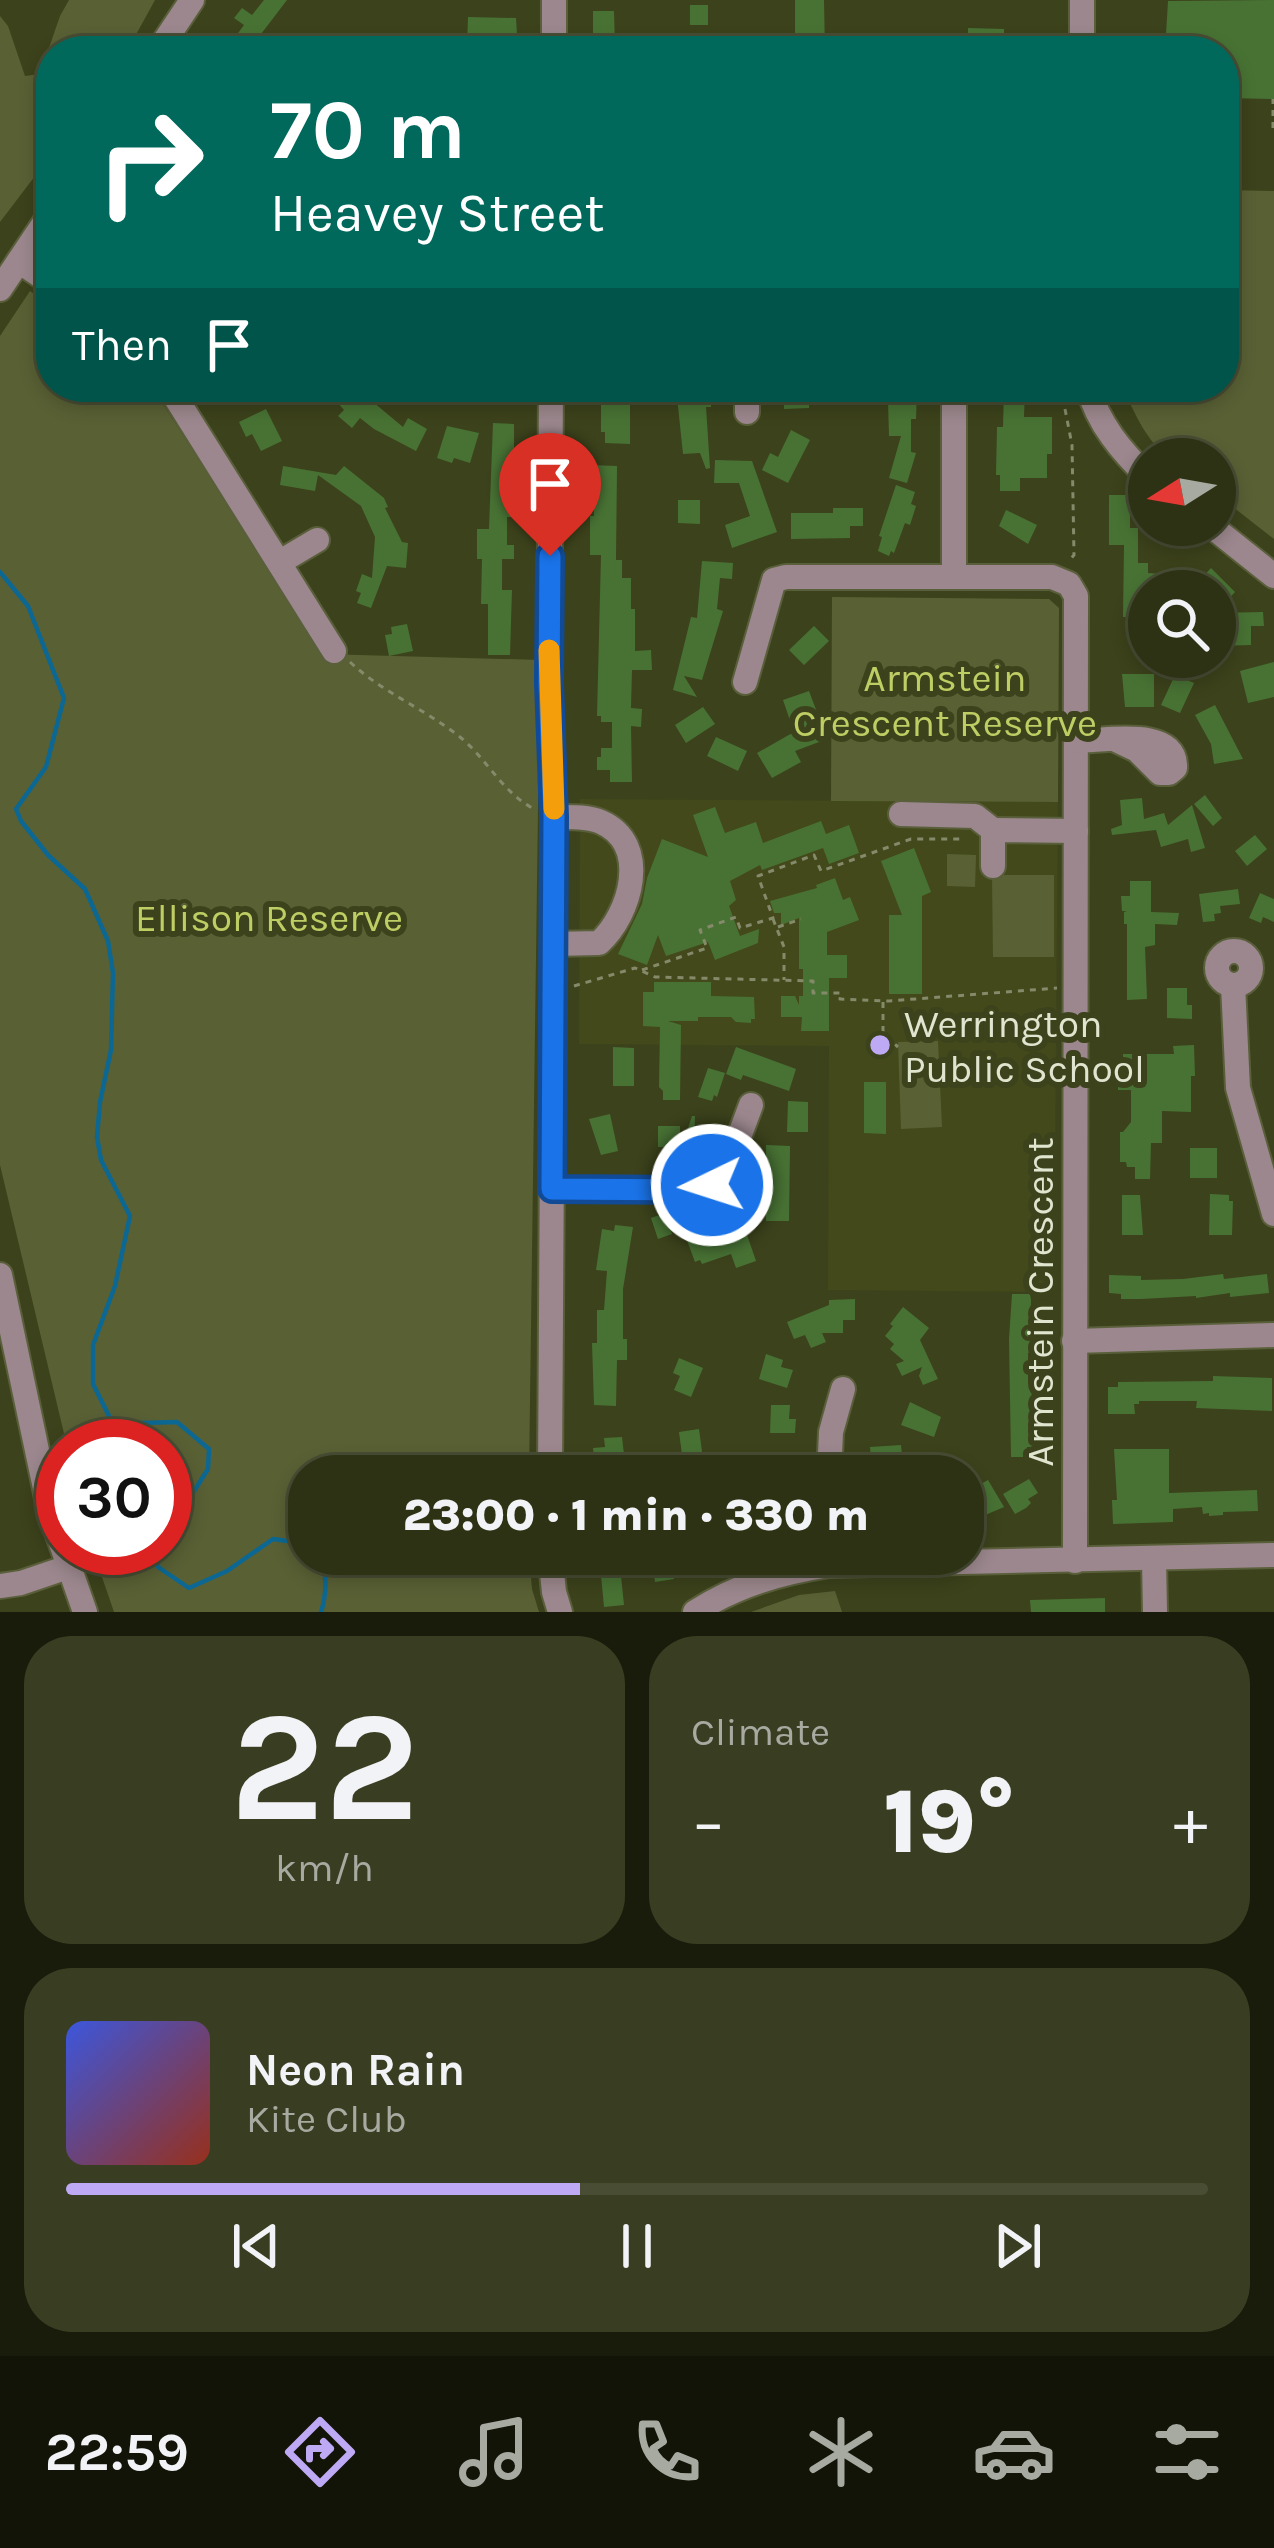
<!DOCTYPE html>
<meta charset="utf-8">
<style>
body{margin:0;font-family:Karla,sans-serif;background:#393e22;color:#f1f3f6;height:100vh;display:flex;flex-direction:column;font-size:45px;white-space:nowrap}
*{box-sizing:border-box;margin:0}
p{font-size:39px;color:#a7aaa0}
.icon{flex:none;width:66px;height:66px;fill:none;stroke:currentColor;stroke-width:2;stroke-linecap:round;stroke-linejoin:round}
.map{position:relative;height:1612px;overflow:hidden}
.drawer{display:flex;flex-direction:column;gap:24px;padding:24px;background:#191c0b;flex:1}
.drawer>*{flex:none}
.banner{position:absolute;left:36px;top:36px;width:1203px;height:366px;border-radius:48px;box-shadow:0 6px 18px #0003,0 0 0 3px #484d34;background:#00695c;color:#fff;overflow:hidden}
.needle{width:78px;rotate:259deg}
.buttons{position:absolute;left:1128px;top:438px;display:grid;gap:24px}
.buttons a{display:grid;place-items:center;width:108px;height:108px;border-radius:50%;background:#2d3214;box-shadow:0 6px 18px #0003,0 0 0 3px #484d34;font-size:60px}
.speed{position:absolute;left:36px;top:1419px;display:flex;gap:24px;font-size:60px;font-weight:700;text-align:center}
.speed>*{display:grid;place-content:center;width:156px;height:156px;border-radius:50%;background:#2d3214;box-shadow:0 6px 18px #0003,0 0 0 3px #484d34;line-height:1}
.speed .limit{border:18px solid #d22;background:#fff;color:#111}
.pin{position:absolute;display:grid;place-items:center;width:102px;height:102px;color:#fff;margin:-123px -51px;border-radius:50% 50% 50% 0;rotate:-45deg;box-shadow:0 0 12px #0007}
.pin .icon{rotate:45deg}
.me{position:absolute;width:132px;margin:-66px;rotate:266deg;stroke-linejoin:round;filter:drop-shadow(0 0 9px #0008)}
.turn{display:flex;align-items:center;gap:42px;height:252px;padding:0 36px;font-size:54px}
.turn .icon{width:156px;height:156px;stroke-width:2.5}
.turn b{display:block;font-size:84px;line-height:102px}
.then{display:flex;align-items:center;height:114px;padding:0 36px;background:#0003;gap:24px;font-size:45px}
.big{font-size:90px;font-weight:800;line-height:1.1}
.drawer .card{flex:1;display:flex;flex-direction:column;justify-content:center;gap:18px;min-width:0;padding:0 42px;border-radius:48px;background:#393e22}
.drawer .dial{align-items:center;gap:0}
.dial b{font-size:156px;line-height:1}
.song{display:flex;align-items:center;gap:36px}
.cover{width:144px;height:144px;border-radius:18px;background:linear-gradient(135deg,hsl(230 70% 55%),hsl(10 70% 35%))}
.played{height:12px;border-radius:6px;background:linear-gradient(90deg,#bea9f5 45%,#484d34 45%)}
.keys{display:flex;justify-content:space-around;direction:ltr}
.heat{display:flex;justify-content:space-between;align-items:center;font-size:66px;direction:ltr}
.drawer .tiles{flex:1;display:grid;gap:24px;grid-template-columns:1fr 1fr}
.card:last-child{grid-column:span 2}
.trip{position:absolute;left:288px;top:1455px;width:696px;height:120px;border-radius:48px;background:#2d3214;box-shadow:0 6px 18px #0003,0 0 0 3px #484d34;font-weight:800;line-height:120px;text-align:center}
.tabs{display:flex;height:192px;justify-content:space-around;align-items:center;background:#121408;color:#a7aaa0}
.tabs .icon{width:84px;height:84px}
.tabs .on{color:#bea9f5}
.tabs b{font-size:54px;color:#f1f3f6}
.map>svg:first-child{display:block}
</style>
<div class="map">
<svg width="1274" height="1612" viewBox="0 0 1274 1612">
<rect width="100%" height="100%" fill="#3c421b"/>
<polygon fill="#43491a" points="580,799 1058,802 1054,1292 828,1290 829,1046 579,1044"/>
<g fill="#596034">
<polygon points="69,0 155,0 127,51 51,51 51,155 0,222 0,16 8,26 25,76 40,74 60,16"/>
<path d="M1224 190 1274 191V539L1215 493V459C1203 459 1186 462 1175 459 1152 454 1131 407 1123 387H1224Z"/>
<polygon points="30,291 51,307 51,387 152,387 323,654 540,660 529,1476 309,1476 309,1554 529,1554 532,1589 539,1612 114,1612 92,1548 165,1548 165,1446 67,1446 0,1165 0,336"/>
<polygon points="832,597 1049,599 1059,608 1058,802 831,801"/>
<polygon points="947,854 976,855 975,887 947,886"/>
<polygon points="992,875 1054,875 1054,957 993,957"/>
<polygon points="938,1041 942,1127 901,1129 898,1042"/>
<polygon points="835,1591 842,1612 751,1612 799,1595"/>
</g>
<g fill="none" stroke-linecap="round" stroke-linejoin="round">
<g stroke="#0c6892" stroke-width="4.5">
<polyline points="0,572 28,606 64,698 46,767 16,809 21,821 48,855 85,889 108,941 113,973 111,1050 100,1102 97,1137 101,1160 130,1216 115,1286 93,1345 93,1384 110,1418 139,1423 177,1422 209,1449 208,1469 165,1537"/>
<polyline points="158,1548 158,1567 189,1588 227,1571 273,1539 309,1544"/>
<path d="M320 1554C327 1572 327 1594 321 1612"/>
</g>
</g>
<g fill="#487234">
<polygon points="264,0 287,0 248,51 225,51 244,25 234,18 242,8 252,15"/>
<polygon points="795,0 824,0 825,51 751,51 751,35 795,36"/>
<polygon points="1274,0 1274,99 1224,98 1224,51 1165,51 1168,1"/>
<rect x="690" y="5" width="18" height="20"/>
<polygon points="593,11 614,11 615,46 593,46"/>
<polygon points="468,17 516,18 518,49 467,47"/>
<polygon points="968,28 1004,29 1004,48 968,47"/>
<polygon points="324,387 355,387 403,427 408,418 427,429 416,451 374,429 360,418 352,428 338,416 344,410"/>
<polygon points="590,387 613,387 612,400 590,400"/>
<polygon points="676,387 711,387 711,407 706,407 710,468 706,469 700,453 683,454"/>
<polygon points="784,387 809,387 809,408 784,409"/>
<polygon points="854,387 917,389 916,419 911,419 911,452 916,453 907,483 889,478 901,436 889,436 888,401 853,401"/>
<polygon points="1004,387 1025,387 1024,417 1052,417 1052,454 1047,454 1047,478 1020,478 1020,491 1000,491 1000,475 996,475 997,427 1003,427"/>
<polygon points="601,405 630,405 630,444 605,443 605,432 601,432"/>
<polygon points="266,409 282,441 261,451 252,434 246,437 239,422"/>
<polygon points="493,423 514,424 514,469 507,469 507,499 514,500 514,517 507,517 507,545 514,545 514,559 502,559 502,590 512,590 510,655 488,655 488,604 481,604 482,559 477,559 477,529 489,529"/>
<polygon points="447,426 479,433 470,463 454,458 452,463 437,458"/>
<polygon points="791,430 810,440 788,483 762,470 770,453 778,457"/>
<polygon points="715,460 752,461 777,532 732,548 725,525 750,516 739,483 714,483"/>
<polygon points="589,465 617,466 616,560 622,560 622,578 631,578 631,609 635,609 635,651 651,650 652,670 632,670 631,708 642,709 641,727 631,726 632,782 610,782 610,770 597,770 597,757 601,757 601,748 612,748 612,722 601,722 601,716 597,716 601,555 590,555 590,516 594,516 593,484 589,484"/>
<polygon points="283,466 336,475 344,466 384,498 388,507 385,508 402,542 408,543 406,568 387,566 371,608 357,603 361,593 356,591 362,574 372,578 375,537 361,506 318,475 315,491 280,485"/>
<polygon points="896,485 915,492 911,504 916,506 910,525 905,523 894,553 891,551 889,556 878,551 882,537 879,536"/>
<polygon points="1109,495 1130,495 1130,528 1138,528 1138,563 1148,563 1148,573 1164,574 1164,591 1149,591 1149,618 1144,618 1144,631 1126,630 1126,617 1123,617 1124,545 1109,545"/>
<polygon points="678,500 700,500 700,524 678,523"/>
<polygon points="833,508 863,508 863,526 850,526 850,538 791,539 791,513 833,513"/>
<polygon points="1006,510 1037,525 1028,544 999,526"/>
<polygon points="702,561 733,563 732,579 720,578 717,609 723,611 702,680 684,676 697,697 673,690 691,617 697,618"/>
<polygon points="1211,568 1235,592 1216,613 1263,612 1264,626 1251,626 1251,645 1215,646 1215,591 1190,591"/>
<polygon points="407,624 413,651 389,656 385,635 392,634 391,627"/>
<polygon points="814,626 829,641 804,665 789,650"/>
<polygon points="1274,662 1274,697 1248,703 1240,671"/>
<polygon points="1122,674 1154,674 1154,707 1125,707"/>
<polygon points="1175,675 1194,683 1180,713 1161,705"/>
<polygon points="809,691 827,739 795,751 801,762 772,778 757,753 794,732 783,700"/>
<polygon points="1215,705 1243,759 1214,764 1211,744 1195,715"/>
<polygon points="703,707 715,724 686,743 675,725"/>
<polygon points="716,737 747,751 738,771 707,756"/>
<polygon points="1205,795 1222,818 1213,826 1194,804"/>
<polygon points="1142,798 1144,819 1164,813 1168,825 1192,805 1205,848 1191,852 1188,839 1161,847 1156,830 1112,835 1111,829 1122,825 1120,800"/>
<polygon points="715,807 725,833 756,822 763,843 821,821 826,834 849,825 859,853 829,864 823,848 762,870 760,865 730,881 736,900 729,906 740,936 759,929 758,943 715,960 708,942 666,956 658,935 647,965 618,954 642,904 647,878 662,839 708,857 693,815"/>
<polygon points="1255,835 1267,849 1247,866 1235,851"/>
<polygon points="914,848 931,892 922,896 922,994 889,994 889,915 902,915 881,861"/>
<polygon points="835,878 843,900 850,897 859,920 827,932 827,955 847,955 847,978 829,978 829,1031 801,1031 802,1017 781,1017 781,996 795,996 799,1005 799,996 803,996 803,969 799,969 799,918 781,925 781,913 774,913 770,901 817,888 816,885"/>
<polygon points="1130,881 1151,881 1151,912 1179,913 1177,925 1155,924 1155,945 1145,947 1147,999 1127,1000 1127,924 1124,924 1124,912 1127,911 1122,911 1121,896 1130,896"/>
<polygon points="1238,889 1240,904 1220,906 1221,913 1214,914 1215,921 1203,922 1199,894"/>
<polygon points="1260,893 1274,899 1274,922 1263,917 1261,923 1249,918"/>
<polygon points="654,982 711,982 711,996 754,997 755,1019 751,1019 751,1023 736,1022 731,1017 698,1017 698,1021 668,1021 681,1025 680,1100 663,1100 663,1091 659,1087 660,1027 643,1026 643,992 654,992"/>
<polygon points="1167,988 1187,988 1187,1005 1192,1005 1192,1019 1167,1018"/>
<polygon points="1194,1045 1195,1076 1191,1076 1191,1112 1162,1111 1162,1143 1151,1143 1150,1179 1135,1179 1135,1167 1127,1167 1126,1162 1120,1162 1120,1132 1123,1132 1131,1122 1131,1090 1118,1090 1118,1064 1123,1064 1123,1054 1174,1054 1173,1046"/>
<polygon points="613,1047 634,1048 634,1086 613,1086"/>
<polygon points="736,1047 796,1069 789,1091 743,1075 741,1080 726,1074"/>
<polygon points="708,1068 725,1073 717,1097 714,1095 712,1101 698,1097"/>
<polygon points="864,1082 886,1082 886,1134 864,1133"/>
<polygon points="788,1101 808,1102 808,1132 787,1132"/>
<polygon points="610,1114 618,1151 601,1155 589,1119"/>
<polygon points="692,1116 695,1116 694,1153 680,1152"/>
<rect x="658" y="1126" width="22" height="21"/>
<polygon points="766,1145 790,1146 789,1221 766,1221"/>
<rect x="1190" y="1148" width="27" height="30"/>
<polygon points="1210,1194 1229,1195 1229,1201 1233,1201 1232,1235 1209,1235"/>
<polygon points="1122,1195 1140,1195 1143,1235 1122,1235"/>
<polygon points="665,1213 672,1234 658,1239 651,1218"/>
<polygon points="615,1225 633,1227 623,1289 623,1339 627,1339 627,1360 617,1360 616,1406 594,1405 592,1343 597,1343 597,1310 604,1310 607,1271 596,1270 602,1229 614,1231"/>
<polygon points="711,1226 714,1236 744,1226 756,1261 736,1268 731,1254 702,1264 700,1260 695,1262 685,1235"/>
<polygon points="1223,1274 1224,1279 1267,1274 1269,1293 1230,1297 1230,1293 1196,1298 1196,1296 1141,1299 1121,1299 1121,1294 1109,1293 1109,1275 1141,1276 1141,1280 1183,1279"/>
<polygon points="1012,1294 1030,1294 1031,1300 1030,1339 1034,1339 1034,1352 1028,1353 1028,1382 1032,1382 1031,1427 1034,1427 1034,1447 1027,1447 1027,1457 1011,1457 1009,1339"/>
<polygon points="855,1299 855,1320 843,1320 843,1333 822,1333 826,1342 811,1348 805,1335 794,1339 787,1322 829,1305 829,1300"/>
<polygon points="903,1307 929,1328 920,1340 938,1379 923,1385 919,1376 922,1367 902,1376 896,1364 904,1361 890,1349 894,1344 885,1336 893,1326 890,1324"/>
<polygon points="766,1354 783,1360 781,1367 793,1370 787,1388 759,1379"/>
<polygon points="679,1358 703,1368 691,1397 674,1390 680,1376 673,1373"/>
<polygon points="1213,1376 1272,1378 1272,1411 1196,1408 1197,1401 1139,1401 1139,1404 1134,1404 1135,1414 1108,1414 1108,1387 1118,1387 1118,1382 1213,1381"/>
<polygon points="910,1402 941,1417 934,1437 901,1425"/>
<polygon points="771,1405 790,1405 789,1419 796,1419 795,1433 770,1433"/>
<polygon points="699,1429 703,1459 683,1462 679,1432"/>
<polygon points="622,1437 625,1463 595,1467 593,1448 605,1447 604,1438"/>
<polygon points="901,1445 903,1466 872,1469 870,1447"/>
<polygon points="1114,1449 1169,1449 1169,1493 1257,1490 1258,1511 1223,1512 1223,1515 1209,1516 1209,1513 1203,1514 1202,1507 1173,1509 1173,1522 1113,1524 1112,1500 1117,1500"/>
<polygon points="1029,1479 1038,1493 1028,1499 1031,1503 1026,1508 1015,1514 1003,1494"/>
<polygon points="988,1480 1004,1507 976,1519 963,1494"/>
<polygon points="599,1554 615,1554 614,1576 621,1576 624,1605 604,1607"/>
<polygon points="651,1554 676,1554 678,1567 672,1567 674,1579 655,1582"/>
<polygon points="1105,1598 1105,1612 1031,1612 1030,1600"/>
</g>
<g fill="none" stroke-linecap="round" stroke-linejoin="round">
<g stroke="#5a5f3b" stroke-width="28">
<g id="minor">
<polyline points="158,51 192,0"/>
<polyline points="554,51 554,0"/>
<polyline points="1082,51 1082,0"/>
<polyline points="19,261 51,283"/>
<polyline points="0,289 51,213"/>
<polyline points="169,387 334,651"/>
<polyline points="747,387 747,412"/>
<polyline points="954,387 954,576"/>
<path d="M1088 387C1098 424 1122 452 1149 478"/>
<polyline points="1210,525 1274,576"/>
<polyline points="280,562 317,540"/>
<polyline points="745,682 774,580 786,577 1052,577 1069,584 1076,596 1075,1561"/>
<path d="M1076 741C1105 741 1177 726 1175 768L1169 773H1160L1137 750 1118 741"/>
<polyline points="901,814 975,816 993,830"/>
<polyline points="993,866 993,830 1076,831"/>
<path d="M553 944 599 943C631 914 651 844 601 822 587 816 569 817 554 817"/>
<circle cx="1234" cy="968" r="17"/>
<polyline points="1233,985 1238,1088 1274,1214"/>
<path d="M552 1189H696C711 1186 719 1183 727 1169L751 1105"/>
<polyline points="0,1275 50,1512 85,1612"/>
<polyline points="1074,1341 1274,1335"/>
<polyline points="550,1476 553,988 554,817 549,683 551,387"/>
<polyline points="829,1476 831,1432 843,1389"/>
<polyline points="550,1554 554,1592 560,1612"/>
<polyline points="1154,1559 1155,1612"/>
<polyline points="0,1586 21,1583 68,1567"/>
<path d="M695 1612C737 1585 780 1573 829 1565L1274 1555"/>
</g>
</g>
<g stroke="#848a6a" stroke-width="3" stroke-dasharray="6 6" stroke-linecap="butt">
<polyline points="1147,38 1165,38"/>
<polyline points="1106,41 1130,41"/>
<polyline points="1224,104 1229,104"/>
<polyline points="1273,128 1273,99"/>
<polyline points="1065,409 1072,445 1074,555 1068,562"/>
<path d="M350 662C383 693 425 709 460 737 486 758 503 793 534 809"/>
<polyline points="773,919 784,947 784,980"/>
<polyline points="778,927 801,919"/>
<polyline points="642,970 707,948 700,930 736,917 740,928 773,918 758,876 814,855 821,871 911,839 960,839"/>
<polyline points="574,986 635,968 655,977 813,981 813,993 841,993 840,999 889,1001 1057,988"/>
<polyline points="883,1002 883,1034 898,1047"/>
</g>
<use href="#minor" stroke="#9b878d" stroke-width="24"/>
</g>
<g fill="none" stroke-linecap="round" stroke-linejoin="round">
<g stroke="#114b97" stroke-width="30">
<polyline id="route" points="550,556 549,683 554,817 552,1189 696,1190 712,1185"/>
</g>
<use href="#route" stroke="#1a73e8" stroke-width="21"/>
<polyline stroke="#f59e0b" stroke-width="21" points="549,650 554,809"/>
</g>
<circle fill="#bea9f5" stroke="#3c421b" stroke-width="4.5" cx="880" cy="1045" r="12"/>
<g text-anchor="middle" stroke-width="12" stroke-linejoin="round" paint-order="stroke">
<g font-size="39" fill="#becd64" stroke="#3c421b">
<text x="945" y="691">Armstein<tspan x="945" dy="45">Crescent Reserve</tspan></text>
<text x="269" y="931">Ellison Reserve</text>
</g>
<g font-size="39" fill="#e0e5cf" stroke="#3c421b" text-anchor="start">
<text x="904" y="1037">Werrington<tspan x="904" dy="45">Public School</tspan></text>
</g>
<g font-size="39" fill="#e0e5cf" stroke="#3c421b">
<text transform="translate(1039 1302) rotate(-90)" y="14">Armstein Crescent</text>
</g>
</g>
</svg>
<div class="buttons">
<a><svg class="needle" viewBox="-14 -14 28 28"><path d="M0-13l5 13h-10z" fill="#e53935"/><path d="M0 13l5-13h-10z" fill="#a7aaa0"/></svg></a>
<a><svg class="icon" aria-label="search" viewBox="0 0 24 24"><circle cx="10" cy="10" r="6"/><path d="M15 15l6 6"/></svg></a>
</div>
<div class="speed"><div class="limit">30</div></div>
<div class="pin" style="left:550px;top:556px;background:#d93025"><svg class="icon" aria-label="arrive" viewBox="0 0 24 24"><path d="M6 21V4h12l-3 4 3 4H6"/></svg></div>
<svg class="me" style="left:712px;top:1185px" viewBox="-20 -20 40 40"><circle r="17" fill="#1a73e8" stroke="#fff" stroke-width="3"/><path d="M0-11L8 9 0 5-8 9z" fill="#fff"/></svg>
<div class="trip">23:00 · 1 min · 330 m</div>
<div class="banner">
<div class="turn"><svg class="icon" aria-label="right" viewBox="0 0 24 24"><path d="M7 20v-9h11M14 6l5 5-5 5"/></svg><div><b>70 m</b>Heavey Street</div></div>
<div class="then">Then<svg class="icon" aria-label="arrive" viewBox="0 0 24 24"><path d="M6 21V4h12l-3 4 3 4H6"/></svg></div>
</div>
</div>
<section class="drawer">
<div class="tiles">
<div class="card dial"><b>22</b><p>km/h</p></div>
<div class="card"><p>Climate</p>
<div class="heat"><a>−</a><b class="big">19°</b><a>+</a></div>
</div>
<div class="card">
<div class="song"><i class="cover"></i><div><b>Neon Rain</b><p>Kite Club</p></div></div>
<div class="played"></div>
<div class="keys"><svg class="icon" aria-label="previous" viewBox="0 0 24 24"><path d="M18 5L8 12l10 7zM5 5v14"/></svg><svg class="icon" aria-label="pause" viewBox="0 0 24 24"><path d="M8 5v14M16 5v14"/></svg><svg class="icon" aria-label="next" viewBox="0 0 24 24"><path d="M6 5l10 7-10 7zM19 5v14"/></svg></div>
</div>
</div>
</section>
<nav class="tabs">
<b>22:59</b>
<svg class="icon on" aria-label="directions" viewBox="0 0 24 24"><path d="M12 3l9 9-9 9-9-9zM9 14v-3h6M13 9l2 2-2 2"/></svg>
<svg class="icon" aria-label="music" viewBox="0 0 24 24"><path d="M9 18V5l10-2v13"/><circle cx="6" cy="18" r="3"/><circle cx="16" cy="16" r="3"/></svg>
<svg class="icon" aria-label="phone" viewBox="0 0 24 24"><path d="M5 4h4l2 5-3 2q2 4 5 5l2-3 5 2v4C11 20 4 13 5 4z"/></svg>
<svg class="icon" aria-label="climate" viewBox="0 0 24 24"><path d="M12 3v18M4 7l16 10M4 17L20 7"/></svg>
<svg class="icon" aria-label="car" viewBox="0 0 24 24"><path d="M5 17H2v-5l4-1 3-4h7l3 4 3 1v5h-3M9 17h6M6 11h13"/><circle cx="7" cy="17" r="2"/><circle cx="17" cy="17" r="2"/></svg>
<svg class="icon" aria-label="filters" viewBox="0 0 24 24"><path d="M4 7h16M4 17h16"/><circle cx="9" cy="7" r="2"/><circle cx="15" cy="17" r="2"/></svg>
</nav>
